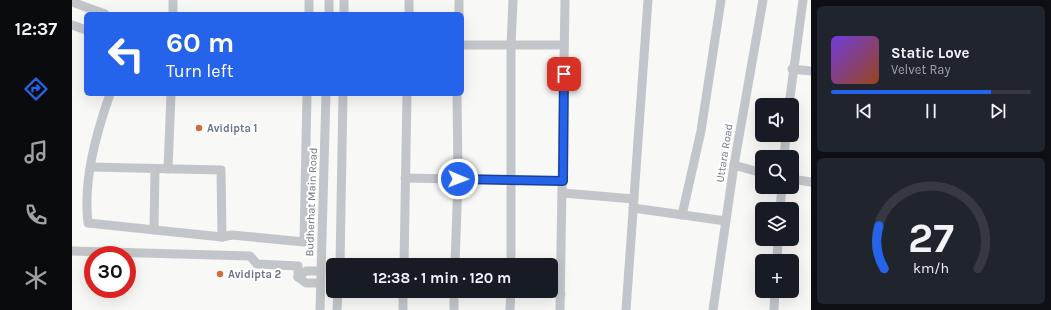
<!DOCTYPE html>
<meta charset="utf-8">
<style>
body{margin:0;font-family:Karla,sans-serif;background:#20242c;color:#f1f3f6;height:100vh;display:flex;flex-direction:column;font-size:15px;white-space:nowrap}
*{box-sizing:border-box;margin:0}
p{font-size:13px;color:#9ea1a6}
.icon{flex:none;width:22px;height:22px;fill:none;stroke:currentColor;stroke-width:2;stroke-linecap:round;stroke-linejoin:round}
.map{position:relative;flex:1;overflow:hidden}
.side{display:flex;flex-direction:column;gap:6px;padding:6px;background:#0d0f14;width:240px}
.side>*{flex:none}
.hud{position:absolute;left:12px;top:12px;width:380px;height:84px;border-radius:6px;box-shadow:0 4px 16px #0002;background:#2563eb;color:#fff;overflow:hidden}
.buttons{position:absolute;left:683px;top:98px;display:grid;gap:8px}
.buttons a{display:grid;place-items:center;width:44px;height:44px;border-radius:6px;background:#171b24;box-shadow:0 4px 16px #0002;font-size:20px}
.speed{position:absolute;left:12px;top:246px;display:flex;gap:8px;font-size:20px;font-weight:700;text-align:center}
.speed>*{display:grid;place-content:center;width:52px;height:52px;border-radius:50%;background:#171b24;box-shadow:0 4px 16px #0002;line-height:1}
.speed .limit{border:6px solid #d22;background:#fff;color:#111}
.pin{position:absolute;display:grid;place-items:center;width:34px;height:34px;color:#fff;margin:-17px;border-radius:8px;box-shadow:0 2px 6px #0006}
.me{position:absolute;width:44px;margin:-22px;rotate:91deg;stroke-linejoin:round;filter:drop-shadow(0 0 3px #0008)}
.turn{display:flex;align-items:center;gap:14px;height:84px;padding:0 16px;font-size:18px}
.turn .icon{width:52px;height:52px;stroke-width:2.5}
.turn b{display:block;font-size:28px;line-height:34px}
.side .widget{flex:1;display:flex;flex-direction:column;justify-content:center;gap:6px;min-width:0;padding:0 14px;border-radius:6px;background:#20242c}
.side .dial{align-items:center;gap:0}
.dial svg{height:104px;overflow:visible;fill:none;stroke:#363941;stroke-width:7;stroke-linecap:round;text-anchor:middle}
.dial text{fill:#f1f3f6;stroke:none}
.song{display:flex;align-items:center;gap:12px}
.cover{width:48px;height:48px;border-radius:6px;background:linear-gradient(135deg,hsl(260 70% 55%),hsl(20 70% 35%))}
.played{height:4px;border-radius:2px;background:linear-gradient(90deg,#2563eb 80%,#363941 80%)}
.keys{display:flex;justify-content:space-around;direction:ltr}
.trip{position:absolute;left:254px;top:258px;width:232px;height:40px;border-radius:6px;background:#171b24;box-shadow:0 4px 16px #0002;font-weight:700;line-height:40px;text-align:center}
main{display:flex;flex:1;min-height:0}
.menu{display:flex;flex-direction:column;width:72px;justify-content:space-around;align-items:center;background:#090b0e;color:#9ea1a6}
.menu .icon{width:28px;height:28px}
.menu .current{color:#2563eb}
.menu b{font-size:18px;color:#f1f3f6}
.map>svg:first-child{display:block}
</style>
<main>
<nav class="menu">
<b>12:37</b>
<svg class="icon current" aria-label="directions" viewBox="0 0 24 24"><path d="M12 3l9 9-9 9-9-9zM9 14v-3h6M13 9l2 2-2 2"/></svg>
<svg class="icon" aria-label="music" viewBox="0 0 24 24"><path d="M9 18V5l10-2v13"/><circle cx="6" cy="18" r="3"/><circle cx="16" cy="16" r="3"/></svg>
<svg class="icon" aria-label="phone" viewBox="0 0 24 24"><path d="M5 4h4l2 5-3 2q2 4 5 5l2-3 5 2v4C11 20 4 13 5 4z"/></svg>
<svg class="icon" aria-label="climate" viewBox="0 0 24 24"><path d="M12 3v18M4 7l16 10M4 17L20 7"/></svg>
</nav>
<div class="map">
<svg width="739" height="310" viewBox="0 0 739 310">
<rect width="100%" height="100%" fill="#f8f8f6"/>
<g fill="none" stroke-linecap="round" stroke-linejoin="round">
<g stroke="#c2c5c9" stroke-width="9">
<polyline points="101,0 101,14"/>
<polyline points="0,2 33,14"/>
<polyline points="237,14 237,0"/>
<polyline points="257,14 257,0"/>
<polyline points="272,14 272,0"/>
<polyline points="337,14 337,0"/>
<polyline points="387,14 387,0"/>
<polyline points="0,25 14,30"/>
<polyline points="390,45 492,45"/>
<polyline points="720,69 739,71"/>
<path d="M38 94C24 134 11 180 16 223L150 237 160 235 232 242 235 94"/>
<polyline points="717,105 731,0"/>
<polyline points="712,157 714,135"/>
<polyline points="662,165 690,173"/>
<polyline points="19,167 149,170 150,237"/>
<polyline points="96,169 99,94"/>
<polyline points="333,178 491,181"/>
<polyline points="720,179 739,182"/>
<polyline points="491,193 562,199"/>
<polyline points="561,208 654,221"/>
<polyline points="708,209 710,187"/>
<polyline points="610,215 629,131 649,0"/>
<polyline points="82,230 83,169"/>
<polyline points="0,251 178,256 185,264 226,266 226,277"/>
<polyline points="705,261 706,239"/>
<polyline points="268,265 271,94"/>
<polyline points="332,265 335,94"/>
<polyline points="383,265 386,179 385,94"/>
<polyline points="439,265 439,46 441,0"/>
<polyline points="226,277 234,271 249,271"/>
<polyline points="226,277 234,283 248,283"/>
<polyline points="382,291 382,310"/>
<polyline points="331,293 371,291"/>
<polyline points="248,310 254,94"/>
<polyline points="265,310 266,291"/>
<polyline points="331,310 331,291"/>
<polyline points="438,310 439,291 489,294"/>
<polyline points="488,310 493,0"/>
<polyline points="554,310 576,0"/>
<polyline points="641,310 662,165 691,0"/>
<polyline points="702,310 703,291"/>
</g>
</g>
<g fill="none" stroke-linecap="round" stroke-linejoin="round">
<g stroke="#184099" stroke-width="10">
<polyline id="route" points="386,179 491,181 492,74"/>
</g>
<use href="#route" stroke="#2563eb" stroke-width="7"/>
</g>
<g fill="#d36c3a" stroke="#fff" stroke-width="1.5">
<circle cx="127" cy="128" r="4"/>
<circle cx="148" cy="274" r="4"/>
</g>
<g text-anchor="middle" stroke-width="4" stroke-linejoin="round" paint-order="stroke">
<g font-size="11" font-weight="bold" fill="#6a7684" stroke="#fff" text-anchor="start">
<text x="135" y="132">Avidipta 1</text>
<text x="156" y="278">Avidipta 2</text>
</g>
<g font-size="11" fill="#6a7684" stroke="#fff">
<text transform="translate(652 153) rotate(-81)" y="4">Uttara Road</text>
<text transform="translate(239 202) rotate(-88)" y="4">Budherhat Main Road</text>
</g>
</g>
</svg>
<div class="buttons">
<a><svg class="icon" aria-label="sound" viewBox="0 0 24 24"><path d="M4 9h4l5-4v14l-5-4H4zM17 9q2 3 0 6"/></svg></a>
<a><svg class="icon" aria-label="search" viewBox="0 0 24 24"><circle cx="10" cy="10" r="6"/><path d="M15 15l6 6"/></svg></a>
<a><svg class="icon" aria-label="layers" viewBox="0 0 24 24"><path d="M12 4l9 5-9 5-9-5zM3 14l9 5 9-5"/></svg></a>
<a>+</a>
</div>
<div class="speed"><div class="limit">30</div></div>
<div class="pin" style="left:492px;top:74px;background:#d93025"><svg class="icon" aria-label="arrive" viewBox="0 0 24 24"><path d="M6 21V4h12l-3 4 3 4H6"/></svg></div>
<svg class="me" style="left:386px;top:179px" viewBox="-20 -20 40 40"><circle r="17" fill="#2563eb" stroke="#fff" stroke-width="3"/><path d="M0-11L8 9 0 5-8 9z" fill="#fff"/></svg>
<div class="trip">12:38 · 1 min · 120 m</div>
<div class="hud">
<div class="turn"><svg class="icon" aria-label="left" viewBox="0 0 24 24"><path d="M17 20v-9H6M10 6l-5 5 5 5"/></svg><div><b>60 m</b>Turn left</div></div>
</div>
</div>
<section class="side">
<div class="widget">
<div class="song"><i class="cover"></i><div><b>Static Love</b><p>Velvet Ray</p></div></div>
<div class="played"></div>
<div class="keys"><svg class="icon" aria-label="previous" viewBox="0 0 24 24"><path d="M18 5L8 12l10 7zM5 5v14"/></svg><svg class="icon" aria-label="pause" viewBox="0 0 24 24"><path d="M8 5v14M16 5v14"/></svg><svg class="icon" aria-label="next" viewBox="0 0 24 24"><path d="M6 5l10 7-10 7zM19 5v14"/></svg></div>
</div>
<div class="widget dial"><svg viewBox="0 0 100 80">
<path d="M14 69A42 42 0 1 1 86 69"/>
<path d="M14 69A42 42 0 0 1 10 36" stroke="#2563eb"/>
<text x="50" y="56" font-size="32" font-weight="700">27</text>
<text x="50" y="72" font-size="11">km/h</text>
</svg></div>
</section>
</main>
